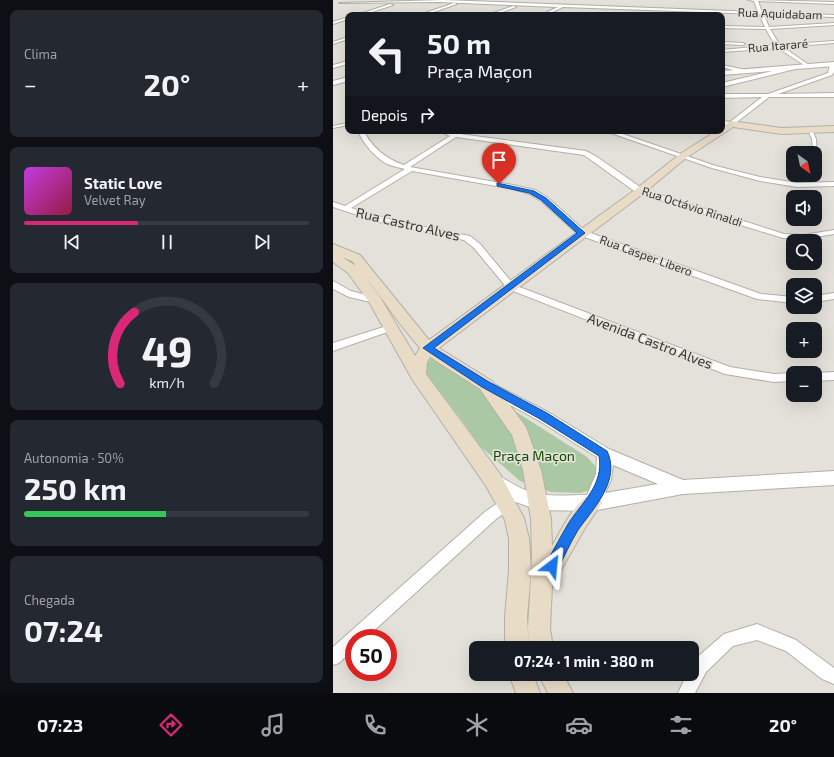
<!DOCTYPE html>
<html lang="pt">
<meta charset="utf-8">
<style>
body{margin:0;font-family:"Exo 2",sans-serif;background:#242831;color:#f1f3f6;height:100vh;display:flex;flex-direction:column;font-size:15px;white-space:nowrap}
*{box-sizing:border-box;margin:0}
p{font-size:13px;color:#9ea1a6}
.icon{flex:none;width:22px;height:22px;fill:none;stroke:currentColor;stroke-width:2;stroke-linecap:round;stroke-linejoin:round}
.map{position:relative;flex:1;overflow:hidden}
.side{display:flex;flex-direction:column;gap:10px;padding:10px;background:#0d0f14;width:333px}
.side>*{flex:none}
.guide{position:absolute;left:12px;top:12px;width:380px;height:122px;border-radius:8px;box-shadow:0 4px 16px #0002;background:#171b24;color:#f1f3f6;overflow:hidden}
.needle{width:26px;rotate:147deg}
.buttons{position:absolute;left:453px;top:146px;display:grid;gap:8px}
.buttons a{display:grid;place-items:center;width:36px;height:36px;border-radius:8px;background:#171b24;box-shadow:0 4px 16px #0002;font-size:20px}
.speed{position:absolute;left:12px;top:629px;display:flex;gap:8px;font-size:20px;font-weight:700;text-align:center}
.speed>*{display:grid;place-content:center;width:52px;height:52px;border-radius:50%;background:#171b24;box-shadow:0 4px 16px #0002;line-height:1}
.speed .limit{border:6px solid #d22;background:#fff;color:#111}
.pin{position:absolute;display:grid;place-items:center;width:34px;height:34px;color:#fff;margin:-41px -17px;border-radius:50% 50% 50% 0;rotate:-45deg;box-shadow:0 0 4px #0007}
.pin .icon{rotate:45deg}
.me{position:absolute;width:44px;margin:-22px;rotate:29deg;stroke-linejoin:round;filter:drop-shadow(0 0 3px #0008)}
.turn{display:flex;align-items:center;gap:14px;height:84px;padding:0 16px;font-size:18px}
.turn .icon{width:52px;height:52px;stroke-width:2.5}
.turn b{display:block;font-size:28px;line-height:34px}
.then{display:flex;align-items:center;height:38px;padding:0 16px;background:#0003;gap:8px;font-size:15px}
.big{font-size:30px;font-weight:700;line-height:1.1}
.side .widget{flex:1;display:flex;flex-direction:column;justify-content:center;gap:6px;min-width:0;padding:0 14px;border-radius:8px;background:#242831}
.side .dial{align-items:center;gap:0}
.dial svg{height:104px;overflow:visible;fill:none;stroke:#363941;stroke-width:7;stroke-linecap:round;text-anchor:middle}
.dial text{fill:#f1f3f6;stroke:none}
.song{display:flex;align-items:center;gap:12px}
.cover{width:48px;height:48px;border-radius:6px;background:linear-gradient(135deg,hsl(290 70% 55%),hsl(340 70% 35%))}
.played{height:4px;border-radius:2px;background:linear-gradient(90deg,#db2777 40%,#363941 40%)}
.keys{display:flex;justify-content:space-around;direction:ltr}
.heat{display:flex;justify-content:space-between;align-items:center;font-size:22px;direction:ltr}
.charge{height:6px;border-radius:3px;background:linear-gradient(90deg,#34c759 50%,#363941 0)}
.trip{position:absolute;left:136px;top:641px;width:230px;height:40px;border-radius:8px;background:#171b24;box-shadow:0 4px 16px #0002;font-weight:700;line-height:40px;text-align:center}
.tabs{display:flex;height:64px;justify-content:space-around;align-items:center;background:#090b0e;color:#9ea1a6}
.tabs .icon{width:28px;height:28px}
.tabs .selected{color:#db2777}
.tabs b{font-size:18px;color:#f1f3f6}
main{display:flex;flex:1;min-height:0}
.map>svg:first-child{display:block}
</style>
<main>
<section class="side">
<div class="widget"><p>Clima</p>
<div class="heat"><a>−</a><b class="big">20°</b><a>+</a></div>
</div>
<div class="widget">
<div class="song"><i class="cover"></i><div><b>Static Love</b><p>Velvet Ray</p></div></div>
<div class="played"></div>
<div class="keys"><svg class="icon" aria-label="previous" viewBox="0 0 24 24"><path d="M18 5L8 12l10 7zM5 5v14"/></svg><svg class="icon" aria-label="pause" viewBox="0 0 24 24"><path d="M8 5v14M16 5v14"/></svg><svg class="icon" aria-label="next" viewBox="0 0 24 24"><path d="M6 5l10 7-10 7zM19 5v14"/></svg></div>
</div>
<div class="widget dial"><svg viewBox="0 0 100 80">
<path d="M14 69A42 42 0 1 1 86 69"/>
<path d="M14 69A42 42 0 0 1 25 14" stroke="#db2777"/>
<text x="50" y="56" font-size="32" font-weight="700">49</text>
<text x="50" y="72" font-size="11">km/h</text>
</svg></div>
<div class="widget"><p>Autonomia · 50%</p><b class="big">250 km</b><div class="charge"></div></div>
<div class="widget"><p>Chegada</p><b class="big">07:24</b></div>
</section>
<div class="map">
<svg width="501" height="693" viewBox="0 0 501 693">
<rect width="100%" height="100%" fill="#e3e1d9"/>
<polygon fill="#abc8a4" points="98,358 254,457 269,473 260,489 248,493 218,492 187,481 147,446 128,419 93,374 93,365"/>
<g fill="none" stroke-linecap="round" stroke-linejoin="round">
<g stroke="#b2b0a9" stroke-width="2">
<g id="service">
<polygon points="15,123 15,125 0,128 0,126"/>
<polygon points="476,129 479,130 483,139 484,157 482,158 482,153 480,153 479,139 475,130"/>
</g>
</g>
<g stroke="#b2b0a9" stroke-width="2">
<g id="minor">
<polygon points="110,0 425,12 421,1 415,0 501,2 501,4 425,1 429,12 501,15 501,17 431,15 436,27 501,23 501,25 437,29 447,45 501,41 501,43 450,47 476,65 474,67 445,48 389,52 389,50 442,45 433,29 389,28 389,26 432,27 426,14 230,7 213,15 208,15 225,7 106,2 6,3"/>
<polygon points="121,3 124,4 92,15 86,15"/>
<polygon points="57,4 60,5 30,15 24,15"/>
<polygon points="180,6 183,7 161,15 155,15"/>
<polygon points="15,17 15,19 0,24 0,22"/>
<polygon points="15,37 15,39 0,44 0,42"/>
<polygon points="389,42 410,43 412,44 410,45 389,44"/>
<polygon points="15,61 15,64 0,68 0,65"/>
<polygon points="499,63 501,63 501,72 499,75 445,94 501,93 501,97 436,97 400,125 389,125 389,121 397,122 429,97 389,98 389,94 435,94 495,73 497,64"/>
<polygon points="389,65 413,70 414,71 411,73 389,67"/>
<polygon points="460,66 462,67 462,69 389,87 389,83"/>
<polygon points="15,77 15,81 0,85 0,81"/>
<path d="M25 131H31C38 147 55 160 71 165L117 136 106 131 121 133 127 132V134L253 151 264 157 310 189 451 234 470 235 501 230V234L470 239 450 238 304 193 251 155 123 137 77 167 180 185 202 190 214 197 252 231 428 294 460 297V303L424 299 246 235 208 201 196 194 180 189 79 171 18 208 66 222 137 236 147 244 181 285 397 367 441 374 460 373V381L441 382 392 374 175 289 141 248 131 240 46 222 0 207V202L12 206 72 169C67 168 60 166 54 164 43 158 29 142 25 131Z"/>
<polygon points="272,131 281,131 383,166 427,177 464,183 501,182 501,186 464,187 427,181 379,168"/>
<polygon points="0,281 18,291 45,298 47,300 42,303 16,297 0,289"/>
<polygon points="501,293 501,299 482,302 482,296"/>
<polygon points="57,325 60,326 62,328 60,330 0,351 0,343"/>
<polygon points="501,372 501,380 482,381 482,373"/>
<polygon points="174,497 179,499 180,503 179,507 163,519 33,638 21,638 21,648 6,663 0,665 0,647 153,511"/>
<polygon points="424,624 463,640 501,668 501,684 489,679 453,651 424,640 400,646 373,672 362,693 345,693 354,674 359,674 359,665 361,660 391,634"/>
</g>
</g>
<g stroke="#b2b0a9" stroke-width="2">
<g id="tertiary">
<polygon points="501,62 501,66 389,75 389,71"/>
<path d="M153 380 215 412 276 449 350 480 501 471V485L350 494 259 511 205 510 180 501 155 486 153 481 155 476 161 474C172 478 181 486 192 490 211 498 234 495 254 495L263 474 264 457 205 420 148 389 146 385 148 381ZM280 465 325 484 272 493 278 480Z"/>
</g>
</g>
<g stroke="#b2b0a9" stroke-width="2">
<g id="secondary">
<path d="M398 121 449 128 501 126V132L449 134 400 127 353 158 311 193 106 348 159 381 193 427 208 470 218 519 219 546C228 530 242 501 259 494L266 497 269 503 252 528 219 586 217 628 220 648H196L195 628 199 557 198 519 190 470 179 435 147 389 97 357 94 362 93 374 167 474 191 518 196 539 198 570 194 617 196 648H172V617L176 570V539L172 520 153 486 79 379 36 302 15 273 0 262V244L27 255 96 340 303 189 347 154 383 131H389V127ZM9 257 19 261 23 266ZM32 277C51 300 67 326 87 348L82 356 47 297Z"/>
<polygon points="176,674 200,674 207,693 183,693"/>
<polygon points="205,674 230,674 240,693 215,693"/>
</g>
</g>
<use href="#service" fill="#fff" fill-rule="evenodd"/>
<use href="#minor" fill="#fff" fill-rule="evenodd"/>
<use href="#tertiary" fill="#fff" fill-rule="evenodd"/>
<use href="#secondary" fill="#e8dcc7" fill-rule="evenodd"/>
</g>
<path fill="#1a73e8" stroke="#114b97" d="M164 183 201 191 213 198 252 233 101 348 156 382 214 413 274 451C288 480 261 508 245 530 237 543 231 558 223 571L219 573 214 571 213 566 214 562C221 549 228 536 235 524 249 502 271 485 266 456L207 419 149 387 90 348 244 233 208 200 196 193 164 186Z"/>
<g text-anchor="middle" stroke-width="3.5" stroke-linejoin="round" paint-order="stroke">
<g font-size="12" fill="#363532" stroke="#e3e1d9">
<text transform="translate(447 14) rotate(2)" y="4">Rua Aquidabam</text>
<text transform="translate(445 46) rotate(-5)" y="4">Rua Itararé</text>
<text transform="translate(359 207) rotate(18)" y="4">Rua Octávio Rinaldi</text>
<text transform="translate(313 256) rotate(20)" y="4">Rua Casper Libero</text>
</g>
<g font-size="14" fill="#363532" stroke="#e3e1d9">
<text transform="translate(75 224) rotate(13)" y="5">Rua Castro Alves</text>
<text transform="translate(317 341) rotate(21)" y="5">Avenida Castro Alves</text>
</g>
<g font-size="14" fill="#124a00" stroke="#e3e1d9">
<text x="201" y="461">Praça Maçon</text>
</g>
</g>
</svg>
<div class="buttons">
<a><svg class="needle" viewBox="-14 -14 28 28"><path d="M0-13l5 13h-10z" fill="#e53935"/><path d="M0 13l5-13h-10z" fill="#9ea1a6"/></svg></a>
<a><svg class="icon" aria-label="sound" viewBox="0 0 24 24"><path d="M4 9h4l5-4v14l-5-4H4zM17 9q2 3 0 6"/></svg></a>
<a><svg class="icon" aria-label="search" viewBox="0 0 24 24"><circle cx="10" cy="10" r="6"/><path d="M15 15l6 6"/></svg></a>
<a><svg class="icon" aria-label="layers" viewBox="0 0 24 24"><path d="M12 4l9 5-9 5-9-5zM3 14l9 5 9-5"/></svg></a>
<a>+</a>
<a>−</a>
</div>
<div class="speed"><div class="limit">50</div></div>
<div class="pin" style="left:166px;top:184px;background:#d93025"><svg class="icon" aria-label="arrive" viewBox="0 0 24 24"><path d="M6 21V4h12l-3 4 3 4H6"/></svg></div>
<svg class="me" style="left:219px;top:566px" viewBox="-20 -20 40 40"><path d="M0-17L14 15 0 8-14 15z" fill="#1a73e8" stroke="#fff" stroke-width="4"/></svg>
<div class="trip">07:24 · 1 min · 380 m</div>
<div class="guide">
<div class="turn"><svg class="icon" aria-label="left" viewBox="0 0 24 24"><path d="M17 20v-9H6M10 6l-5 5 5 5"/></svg><div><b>50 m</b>Praça Maçon</div></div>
<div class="then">Depois<svg class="icon" aria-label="right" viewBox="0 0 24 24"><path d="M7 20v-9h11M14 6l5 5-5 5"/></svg></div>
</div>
</div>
</main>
<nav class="tabs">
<b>07:23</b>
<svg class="icon selected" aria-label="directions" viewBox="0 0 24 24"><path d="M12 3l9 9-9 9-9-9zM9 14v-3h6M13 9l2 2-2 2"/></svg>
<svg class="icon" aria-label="music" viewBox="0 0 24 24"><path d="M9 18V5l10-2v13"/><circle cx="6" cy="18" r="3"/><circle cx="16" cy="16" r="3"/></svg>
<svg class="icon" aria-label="phone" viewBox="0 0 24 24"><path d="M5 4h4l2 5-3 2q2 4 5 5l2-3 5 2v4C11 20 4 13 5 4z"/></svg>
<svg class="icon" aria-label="climate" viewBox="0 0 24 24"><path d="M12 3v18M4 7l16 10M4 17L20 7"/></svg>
<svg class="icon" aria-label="car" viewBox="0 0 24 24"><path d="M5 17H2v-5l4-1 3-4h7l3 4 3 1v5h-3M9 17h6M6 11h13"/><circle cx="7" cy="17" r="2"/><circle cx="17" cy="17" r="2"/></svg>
<svg class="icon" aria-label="filters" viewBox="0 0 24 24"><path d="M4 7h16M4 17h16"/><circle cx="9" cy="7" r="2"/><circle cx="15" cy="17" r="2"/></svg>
<b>20°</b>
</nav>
